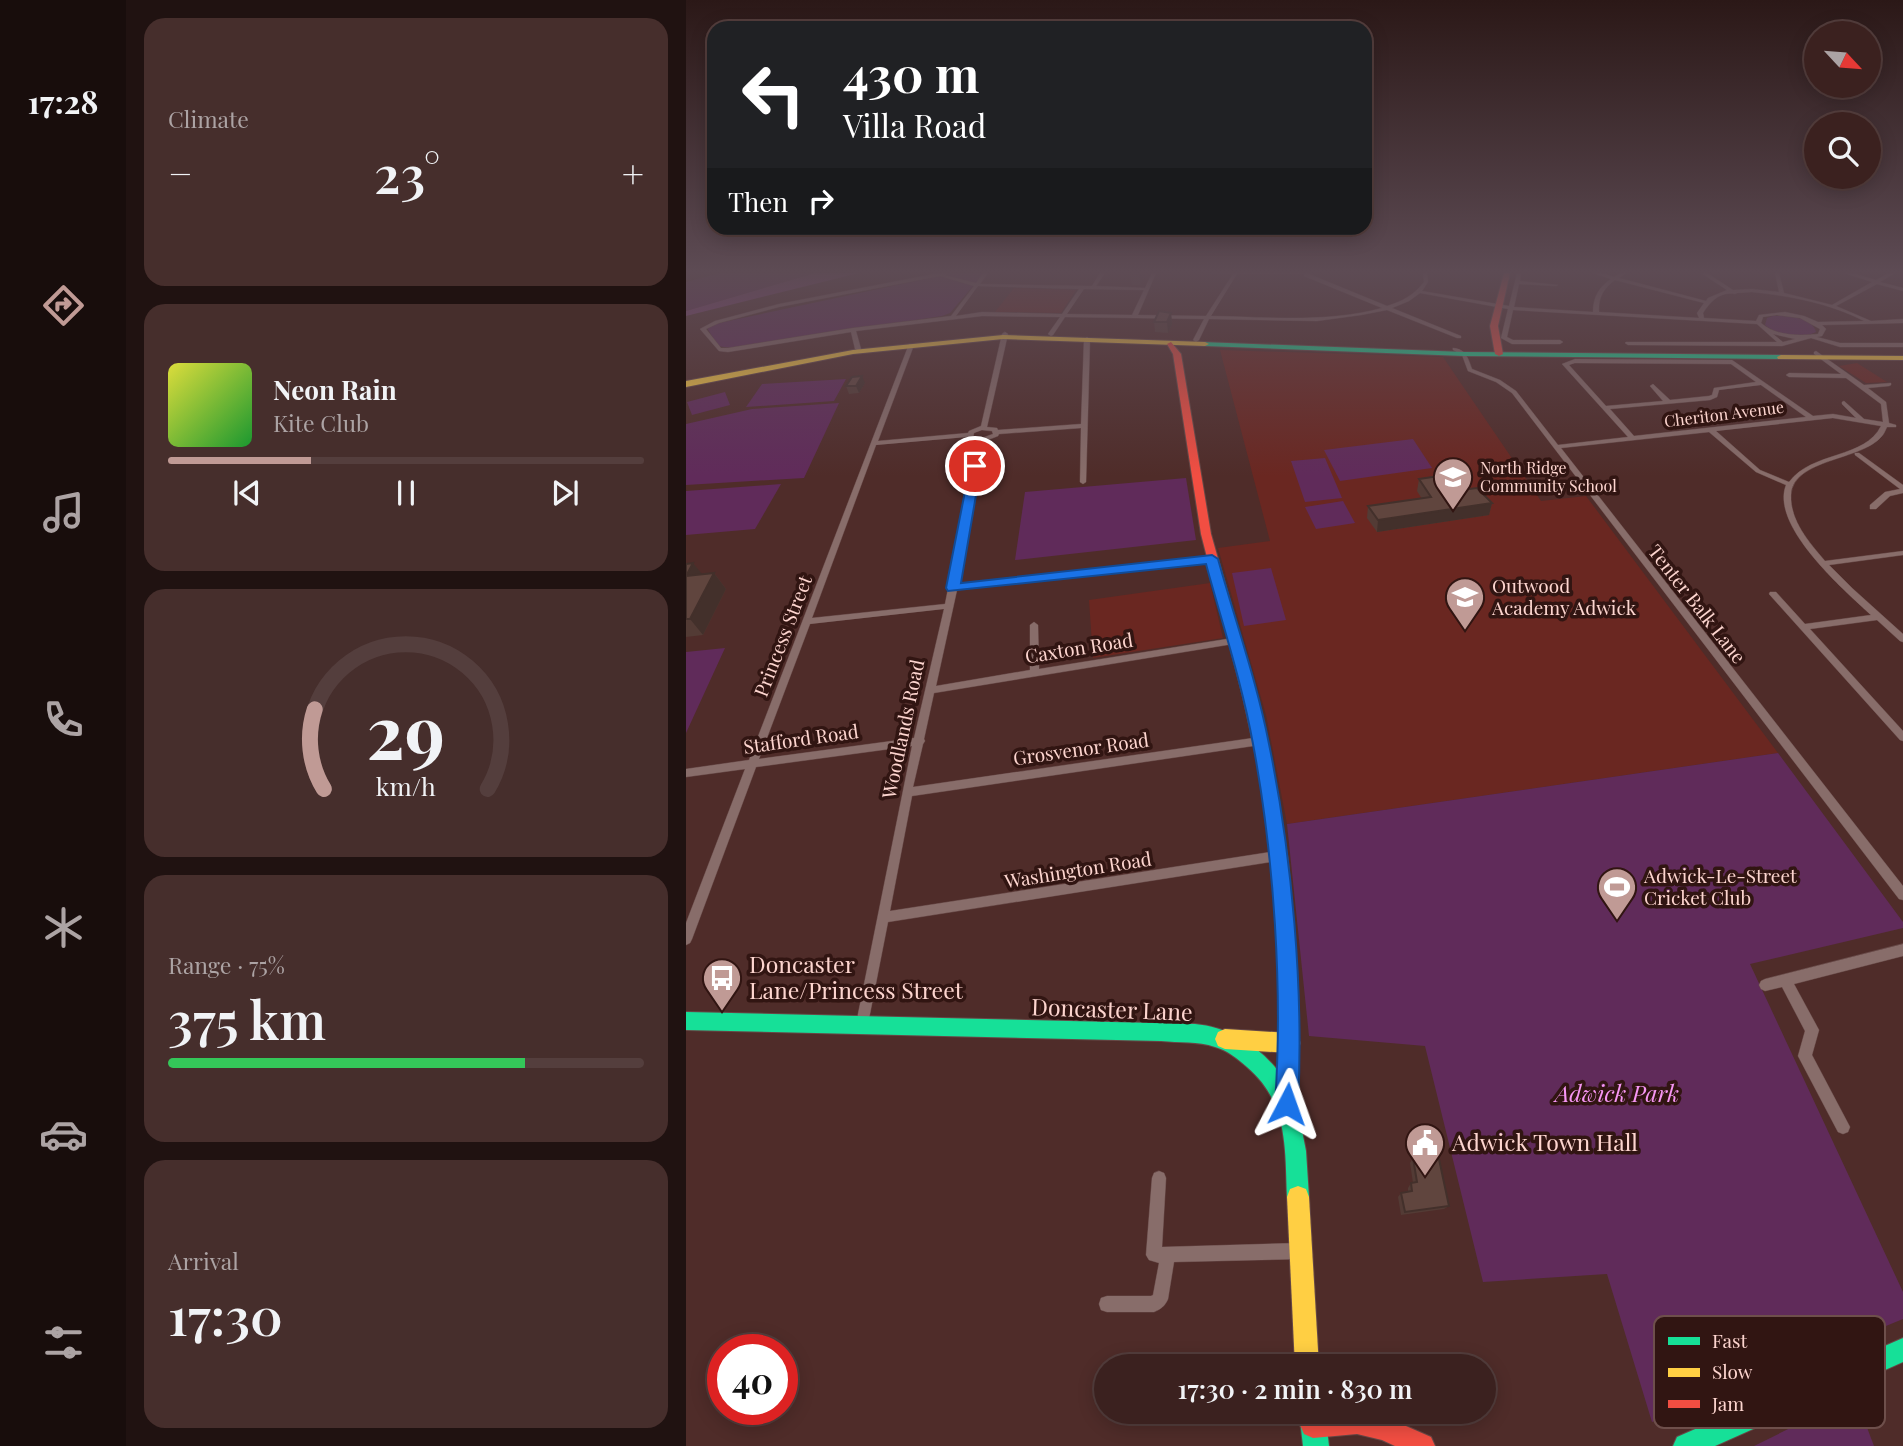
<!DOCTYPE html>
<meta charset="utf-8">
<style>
body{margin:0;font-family:"Playfair Display",serif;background:#462e2c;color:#f1f3f6;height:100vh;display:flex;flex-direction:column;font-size:26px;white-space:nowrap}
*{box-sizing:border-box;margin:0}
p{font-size:23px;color:#aca3a4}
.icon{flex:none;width:38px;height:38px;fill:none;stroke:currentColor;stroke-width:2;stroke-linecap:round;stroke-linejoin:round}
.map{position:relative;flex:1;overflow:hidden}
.sheet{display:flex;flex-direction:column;gap:18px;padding:18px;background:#201211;width:560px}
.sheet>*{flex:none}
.hud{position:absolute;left:21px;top:21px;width:665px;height:214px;border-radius:21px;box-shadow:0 4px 18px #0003,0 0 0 2px #543e3d;background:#202124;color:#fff;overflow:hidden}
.needle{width:46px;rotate:116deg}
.controls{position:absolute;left:1118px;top:21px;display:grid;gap:14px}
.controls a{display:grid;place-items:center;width:77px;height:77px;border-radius:50%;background:#3b211f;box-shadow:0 4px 18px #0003,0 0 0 2px #543e3d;font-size:35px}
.speed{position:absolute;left:21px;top:1334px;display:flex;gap:14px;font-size:35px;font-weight:700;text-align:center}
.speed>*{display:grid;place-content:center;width:91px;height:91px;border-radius:50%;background:#3b211f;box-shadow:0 4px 18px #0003,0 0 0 2px #543e3d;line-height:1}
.speed .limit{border:10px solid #d22;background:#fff;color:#111}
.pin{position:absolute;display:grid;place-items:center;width:60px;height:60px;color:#fff;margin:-30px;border:4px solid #fff;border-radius:50%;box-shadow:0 2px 7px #0007}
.me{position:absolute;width:77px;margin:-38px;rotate:4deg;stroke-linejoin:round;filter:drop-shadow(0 0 5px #0008)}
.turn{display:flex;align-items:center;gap:24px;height:147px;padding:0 21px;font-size:32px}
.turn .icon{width:91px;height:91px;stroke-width:2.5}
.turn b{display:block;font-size:49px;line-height:60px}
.then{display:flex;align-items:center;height:66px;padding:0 21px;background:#0003;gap:14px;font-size:26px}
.big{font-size:52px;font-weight:600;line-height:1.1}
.sheet .card{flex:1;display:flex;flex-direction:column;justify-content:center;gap:10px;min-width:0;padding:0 24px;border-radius:21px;background:#462e2c}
.sheet .dial{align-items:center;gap:0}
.dial svg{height:182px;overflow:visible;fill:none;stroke:#543e3d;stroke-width:7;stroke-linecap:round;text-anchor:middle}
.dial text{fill:#f1f3f6;stroke:none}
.song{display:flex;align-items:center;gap:21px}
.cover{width:84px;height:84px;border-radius:10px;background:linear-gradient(135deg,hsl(60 70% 55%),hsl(130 70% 35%))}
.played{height:7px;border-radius:4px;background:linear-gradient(90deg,#c09a95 30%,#543e3d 30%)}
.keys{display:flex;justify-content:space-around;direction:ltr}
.heat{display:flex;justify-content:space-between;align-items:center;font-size:38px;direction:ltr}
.charge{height:10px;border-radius:5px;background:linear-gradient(90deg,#34c759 75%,#543e3d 0)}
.trip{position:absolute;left:408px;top:1354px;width:402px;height:70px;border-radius:35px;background:#3b211f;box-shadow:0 4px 18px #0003,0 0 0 2px #543e3d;font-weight:600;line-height:70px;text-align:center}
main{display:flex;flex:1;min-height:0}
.tabs{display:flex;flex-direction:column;width:126px;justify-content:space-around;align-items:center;background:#180d0c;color:#aca3a4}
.tabs .icon{width:49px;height:49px}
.tabs .selected{color:#c09a95}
.tabs b{font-size:32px;color:#f1f3f6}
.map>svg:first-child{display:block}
</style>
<main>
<nav class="tabs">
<b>17:28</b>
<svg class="icon selected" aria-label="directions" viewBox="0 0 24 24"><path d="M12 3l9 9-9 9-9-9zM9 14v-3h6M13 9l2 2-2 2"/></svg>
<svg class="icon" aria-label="music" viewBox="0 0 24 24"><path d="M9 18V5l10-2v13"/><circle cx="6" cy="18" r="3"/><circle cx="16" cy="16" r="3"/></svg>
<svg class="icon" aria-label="phone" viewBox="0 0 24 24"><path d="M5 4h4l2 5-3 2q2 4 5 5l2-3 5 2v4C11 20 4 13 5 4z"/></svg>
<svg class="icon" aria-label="climate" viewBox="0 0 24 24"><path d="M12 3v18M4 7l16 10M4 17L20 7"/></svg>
<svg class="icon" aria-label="car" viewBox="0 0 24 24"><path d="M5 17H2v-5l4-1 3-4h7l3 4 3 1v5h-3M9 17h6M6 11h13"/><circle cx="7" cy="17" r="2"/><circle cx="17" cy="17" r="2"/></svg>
<svg class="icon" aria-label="filters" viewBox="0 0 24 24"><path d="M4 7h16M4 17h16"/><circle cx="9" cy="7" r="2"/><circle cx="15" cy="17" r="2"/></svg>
</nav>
<section class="sheet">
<div class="card"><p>Climate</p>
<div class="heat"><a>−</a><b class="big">23°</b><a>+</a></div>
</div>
<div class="card">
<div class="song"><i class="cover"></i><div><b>Neon Rain</b><p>Kite Club</p></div></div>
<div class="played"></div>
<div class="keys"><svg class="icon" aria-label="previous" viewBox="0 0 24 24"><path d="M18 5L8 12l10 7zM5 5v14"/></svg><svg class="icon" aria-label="pause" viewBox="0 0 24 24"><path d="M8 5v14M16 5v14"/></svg><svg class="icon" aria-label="next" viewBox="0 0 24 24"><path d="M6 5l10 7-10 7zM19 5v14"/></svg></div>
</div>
<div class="card dial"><svg viewBox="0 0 100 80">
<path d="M14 69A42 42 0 1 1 86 69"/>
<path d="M14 69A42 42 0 0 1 10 34" stroke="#c09a95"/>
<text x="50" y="56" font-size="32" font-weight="700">29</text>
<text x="50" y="72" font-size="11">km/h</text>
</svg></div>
<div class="card"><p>Range · 75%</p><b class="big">375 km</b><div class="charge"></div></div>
<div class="card"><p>Arrival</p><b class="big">17:30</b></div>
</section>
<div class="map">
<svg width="1217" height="1446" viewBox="0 0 1217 1446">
<rect width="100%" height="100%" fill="#4f2c29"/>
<g fill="#6a2721">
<polygon points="328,288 390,290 375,313 309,312"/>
<polygon points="534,350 757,357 855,501 900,496 1092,753 601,824 580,715 532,548 584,541"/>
<polygon points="1171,363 1201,382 1180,383 1153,366"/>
<polygon points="524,583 537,638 407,658 403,600"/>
</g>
<g fill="#602b5a">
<polygon points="34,273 129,273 0,311 0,282"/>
<polygon points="268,273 298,273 264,313 256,316 44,348 32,346 21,328 28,324"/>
<path d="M1087 316C1102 316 1126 317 1130 332 1115 340 1092 336 1079 325L1081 318Z"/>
<polygon points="160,379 148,401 60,407 76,384"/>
<polygon points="39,392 44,405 6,415 1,402"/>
<polygon points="153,403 118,478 0,485 0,424 66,409"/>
<polygon points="727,439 746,468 654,481 638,450"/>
<polygon points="639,458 656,498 619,502 605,461"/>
<polygon points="500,478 510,540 329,560 339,492"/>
<polygon points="95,484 69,529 0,535 0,491"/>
<polygon points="657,501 669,523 630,529 619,507"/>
<polygon points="585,568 600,620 558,626 546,573"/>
<polygon points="39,648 0,733 0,652"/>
<polygon points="1092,753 1217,922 1217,928 1064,964 1217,1292 1217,1319 966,1422 921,1274 797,1282 739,1046 623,1036 601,824"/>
<polygon points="1169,1396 1188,1446 1068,1446"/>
</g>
<polygon fill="#854280" points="129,273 173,273 0,316 0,311"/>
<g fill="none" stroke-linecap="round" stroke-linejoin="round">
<g stroke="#664846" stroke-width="1">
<g id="street">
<path d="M253 273H265L258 275 290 283 297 273H302L294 284 406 286 414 273H419L410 286 459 288 466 273H470L452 315 520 316 547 274 525 273H626L623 274 701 306C717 301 728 295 738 282L737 273H741L742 282 736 291 823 306 831 273H835L834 281 872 285 870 286 833 284 828 307 907 312C907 297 913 287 925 279L907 273H916L928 277 934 273H940L933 278 1020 301 1022 298 1041 290 1015 273H1021L1047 290 1066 289 1093 292 1089 273H1093L1098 293 1146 305 1186 282 1158 273H1166L1190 280 1203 273H1209L1194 282 1217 288V291L1191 284 1150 306 1185 321 1217 319V323L1136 325 1140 329 1136 336 1131 337 1154 343H1217V347H1154L1125 338 1096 346 942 345 939 343 940 342H1091L1071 324 827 310 821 337 827 340H874L877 342 874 344H826L815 338 822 309 734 293 723 301 706 308 775 336V338H771L701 310 675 315 631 321 523 319 513 340 510 342 507 340 518 319 379 317 367 335 365 336 362 334 374 317 296 316 170 331 175 349 172 351 169 349 165 332 42 352 33 351 14 329 29 321 93 304ZM551 274H618V276L696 308C641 323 581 317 525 316ZM254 276 288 286 265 316 167 328 42 348H35L20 329 33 323 93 307ZM929 280 1018 303 1011 313 1013 318 913 312C912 297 918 288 929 280ZM292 286 393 289 376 314 296 312 270 316ZM398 289 458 290 446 315 381 314ZM1066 292C1104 296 1143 303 1178 321L1132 322 1118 316 1099 312 1073 315 1070 321 1018 318 1017 313C1024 302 1034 291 1049 294L1051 293ZM1091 315 1114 318 1134 329 1132 334C1112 336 1090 336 1075 323L1077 317ZM1087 334 1109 339 1097 342Z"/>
<path d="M319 332 322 334 301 427 311 428 312 430 395 424 398 339 401 337 404 339 400 482 397 484 394 482 395 428 313 434 312 436 297 442 272 585 526 557 530 559 526 561 271 590 250 686 344 670V625L348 622 352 625 353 669 547 638 551 641 547 644 248 693 238 739 239 741 237 744 227 787 574 737 577 738 579 741 577 744 574 745 226 796 204 911 591 851 595 853 597 856 595 859 591 861 202 922 182 1024 181 1029 176 1030 171 1029 170 1024 226 746 70 767 6 939 4 943 0 945V923L59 769 0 777V769L63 760 223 344 228 345 192 441 282 433 283 431 295 426 316 334ZM296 430 306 431 307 434 293 439 287 438 288 433ZM281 437 282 440 291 442 259 604 126 618 190 445ZM258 609 228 738 73 759 124 624Z"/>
<path d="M767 348C780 349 782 358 786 369L814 380 830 391 872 445 942 437 876 364 889 359 1046 360 1127 416 1147 414 1170 418 1156 404V402L1158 401 1178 419 1197 422 1195 404 1160 378 1103 377 1100 375 1103 373 1155 374 1128 354V352L1130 351 1178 385 1205 383V385L1203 386 1182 388 1200 402 1203 423 1210 425V427H1201C1201 427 1197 436 1196 436 1176 461 1107 458 1105 495 1104 521 1123 542 1139 561L1217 551V555L1143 565 1166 588 1217 634V642L1214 641 1191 620 1124 629 1217 731V741L1214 740 1083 594 1084 592H1090L1119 624 1185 615C1158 590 1084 526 1100 485L1070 472 1023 432 875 448 1217 886V900L1213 899 826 393 810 382 782 371 776 355 767 350ZM889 363 1045 364 1070 382 1028 388 1026 395 1023 396 984 400 967 384 964 386 977 401 920 406 883 365ZM1075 385 1120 417 948 436 924 409 1024 400 1031 397 1033 390ZM1147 418 1195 426C1179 459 1126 451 1103 482L1074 470 1030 431Z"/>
<polygon points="1169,453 1173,453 1217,485 1217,493 1204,496 1190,509 1184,509 1184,505 1199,492 1214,489 1169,455"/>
<polygon points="1217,944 1217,956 1108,984 1133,1030 1126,1055 1164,1127 1162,1132 1157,1134 1152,1132 1112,1056 1119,1031 1096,987 1079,991 1075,989 1073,985 1075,981 1079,979"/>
<path d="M473 1171 478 1173 480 1178 476 1247 614 1243 619 1246 622 1251 619 1256 614 1259 488 1262 482 1299C479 1306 475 1309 468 1312H421L415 1310 413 1304 415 1298 421 1296H465L467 1295 473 1263 463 1260 460 1255 466 1178 468 1173Z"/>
</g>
</g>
<g stroke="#664846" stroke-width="2">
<g id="fast">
<polygon points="516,342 778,352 1095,355 1099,357 1095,359 778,356 519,346 515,344"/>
<path d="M582 774 587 776 589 780 602 861 609 942 612 1023 611 1105 620 1151 623 1197 620 1205 612 1208 604 1205 601 1197C599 1147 602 1102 561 1067 552 1059 541 1050 529 1047 512 1041 493 1043 475 1041L0 1030V1012L509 1024C542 1027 572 1045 592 1071 596 973 589 876 575 780L577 776Z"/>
<polygon points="1217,1338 1217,1362 1029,1446 987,1446 991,1437"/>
<polygon points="613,1412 639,1412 643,1446 617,1446"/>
</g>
</g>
<g stroke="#664846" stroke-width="2">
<g id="slow">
<polygon points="317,335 519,342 523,344 519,346 317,339 167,354 0,387 0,381 167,350"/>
<polygon points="1095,355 1217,356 1217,360 1092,359 1091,357"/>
<polygon points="539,1029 604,1033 611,1036 614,1043 611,1050 604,1053 539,1049 532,1046 529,1039 532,1032"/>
<polygon points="612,1186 620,1189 623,1197 633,1367 609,1367 601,1197 604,1189"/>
</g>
</g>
<g stroke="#664846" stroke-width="2">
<g id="jam">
<polygon points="818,273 824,273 812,326 817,354 813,356 809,354 804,326"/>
<polygon points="485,342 495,354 525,534 571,697 589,780 587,784 582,786 577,784 575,780 557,697 515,534 487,354 481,344"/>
<polygon points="628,1412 688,1412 745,1437 749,1446 709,1446 696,1440 671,1434 627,1438 618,1434 614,1425 618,1416"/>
</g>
</g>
<use href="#street" fill="#886d6a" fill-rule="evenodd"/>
<use href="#fast" fill="#16e098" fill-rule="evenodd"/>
<use href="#slow" fill="#ffcf43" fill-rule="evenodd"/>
<use href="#jam" fill="#f24e42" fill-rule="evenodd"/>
</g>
<g fill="#533b35">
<polygon points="444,273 458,273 458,277 455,285 446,285"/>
<polygon points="485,313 486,324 482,333 469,332 468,322"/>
<polygon points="179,383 173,393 163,394 160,386"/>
<polygon points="733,479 806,503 803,515 691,532 681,518 682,506 736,499 731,491"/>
<polygon points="7,563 16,575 28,573 40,589 17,635 0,637 0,564"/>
<polygon points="736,1132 763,1206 758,1209 715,1215 712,1197 715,1193 722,1192 722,1188 725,1183 727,1183 724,1163 727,1158 737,1157 733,1138"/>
</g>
<g fill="#43302b">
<polygon points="453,273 458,273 458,277 455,285"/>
<polygon points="485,313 486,324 482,333 481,322"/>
<polygon points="176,376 179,383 173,393 170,386"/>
<polygon points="806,503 803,515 691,532 692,520"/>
<polygon points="7,563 20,579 0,576"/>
<polygon points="28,573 40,589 17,635 4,619"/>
</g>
<g fill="#60453e" stroke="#43302b" stroke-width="2">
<polygon points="473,311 485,313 481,322 468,322"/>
<polygon points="176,376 170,386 160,386 166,377"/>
<polygon points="753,476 759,478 768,491 791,488 806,503 692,520 682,506 745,497 733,479"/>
<polygon points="7,563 0,576 0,564"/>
<polygon points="28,573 4,619 0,619 0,576"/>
<polygon points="747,1131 763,1206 719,1212 715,1193 726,1191 725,1183 731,1182 727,1158 741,1157 736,1132"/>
</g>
<linearGradient id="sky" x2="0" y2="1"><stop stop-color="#2b1817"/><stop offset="0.57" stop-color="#5d4b54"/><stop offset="1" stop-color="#5d4b54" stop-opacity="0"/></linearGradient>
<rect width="1217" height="476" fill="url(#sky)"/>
<path fill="#1a73e8" stroke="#114b97" stroke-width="2" d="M289 462 295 466 275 583 526 555 532 559C549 620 571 682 583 744 606 855 618 991 612 1104L609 1112 601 1116 593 1112 589 1104C597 991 588 856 567 744 556 683 536 623 520 564L262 591 260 588 284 466Z"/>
<defs>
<g id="school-pin" transform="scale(2.0125)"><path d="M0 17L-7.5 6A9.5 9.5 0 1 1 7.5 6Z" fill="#c09a95" stroke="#311512"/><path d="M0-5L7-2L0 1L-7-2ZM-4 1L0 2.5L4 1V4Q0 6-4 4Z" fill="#fff"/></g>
<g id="stadium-pin" transform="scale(2.0125)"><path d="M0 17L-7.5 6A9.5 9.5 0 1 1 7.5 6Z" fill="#c09a95" stroke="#311512"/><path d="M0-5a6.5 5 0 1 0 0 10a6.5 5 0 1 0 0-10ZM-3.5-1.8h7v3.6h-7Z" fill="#fff"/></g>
<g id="bus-pin" transform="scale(2.0125)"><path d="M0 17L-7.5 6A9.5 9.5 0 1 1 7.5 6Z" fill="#c09a95" stroke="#311512"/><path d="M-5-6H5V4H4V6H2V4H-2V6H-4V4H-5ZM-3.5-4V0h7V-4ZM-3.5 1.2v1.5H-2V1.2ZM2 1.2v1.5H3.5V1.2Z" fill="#fff"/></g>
<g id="civic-pin" transform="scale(2.0125)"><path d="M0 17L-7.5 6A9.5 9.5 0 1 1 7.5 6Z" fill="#c09a95" stroke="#311512"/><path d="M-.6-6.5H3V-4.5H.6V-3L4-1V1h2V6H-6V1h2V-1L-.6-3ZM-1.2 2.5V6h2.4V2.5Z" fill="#fff"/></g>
</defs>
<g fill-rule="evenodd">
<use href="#school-pin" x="767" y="477"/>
<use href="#school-pin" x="779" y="597"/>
<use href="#stadium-pin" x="931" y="887"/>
<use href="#bus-pin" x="36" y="978"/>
<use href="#civic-pin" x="739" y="1143"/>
</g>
<g text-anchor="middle" stroke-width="7" stroke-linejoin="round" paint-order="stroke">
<g font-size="16" fill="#fdd5cf" stroke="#311512">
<text transform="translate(1038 414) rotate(-7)" y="6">Cheriton Avenue</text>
</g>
<g font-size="16" fill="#fdd5cf" stroke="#311512" text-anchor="start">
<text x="794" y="474">North Ridge<tspan x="794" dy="18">Community School</tspan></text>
</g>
<g font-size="19" fill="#fdd5cf" stroke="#311512" text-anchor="start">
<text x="806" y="593">Outwood<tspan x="806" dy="22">Academy Adwick</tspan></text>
<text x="958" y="883">Adwick-Le-Street<tspan x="958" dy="22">Cricket Club</tspan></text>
</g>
<g font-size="19" fill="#fdd5cf" stroke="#311512">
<text transform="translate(1011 604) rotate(52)" y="7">Tenter Balk Lane</text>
<text transform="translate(97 636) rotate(-69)" y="7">Princess Street</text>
<text transform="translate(393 648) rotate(-9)" y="7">Caxton Road</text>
<text transform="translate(217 729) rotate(-78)" y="7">Woodlands Road</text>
<text transform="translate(115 739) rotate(-8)" y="7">Stafford Road</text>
<text transform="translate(395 749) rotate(-8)" y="7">Grosvenor Road</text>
<text transform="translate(392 870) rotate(-9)" y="7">Washington Road</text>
</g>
<g font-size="23" fill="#fdd5cf" stroke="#311512" text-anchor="start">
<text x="63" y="973">Doncaster<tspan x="63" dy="26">Lane/Princess Street</tspan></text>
<text x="766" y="1151">Adwick Town Hall</text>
</g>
<g font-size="23" fill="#fdd5cf" stroke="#311512">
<text transform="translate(426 1010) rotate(2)" y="8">Doncaster Lane</text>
</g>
<g font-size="23" font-style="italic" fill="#f796f4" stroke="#311512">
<text x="931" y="1102">Adwick Park</text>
</g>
</g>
<rect x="968" y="1316" width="231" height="112" rx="10" fill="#311512" stroke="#6e4f4b" stroke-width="2"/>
<rect x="982" y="1337" width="32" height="8" fill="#16e098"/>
<rect x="982" y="1368" width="32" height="9" fill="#ffcf43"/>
<rect x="982" y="1400" width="32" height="8" fill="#f24e42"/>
<g font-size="19" fill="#fdd5cf">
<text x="1026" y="1348">Fast</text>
<text x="1026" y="1379">Slow</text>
<text x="1026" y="1411">Jam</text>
</g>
</svg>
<div class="controls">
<a><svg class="needle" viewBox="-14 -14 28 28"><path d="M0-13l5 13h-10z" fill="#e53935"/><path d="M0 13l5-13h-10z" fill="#aca3a4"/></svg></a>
<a><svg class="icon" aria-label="search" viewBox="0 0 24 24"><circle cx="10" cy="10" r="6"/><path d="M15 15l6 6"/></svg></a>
</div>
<div class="speed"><div class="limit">40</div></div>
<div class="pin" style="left:289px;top:466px;background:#d93025"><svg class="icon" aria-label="arrive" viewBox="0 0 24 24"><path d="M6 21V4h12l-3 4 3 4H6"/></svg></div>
<svg class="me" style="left:601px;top:1104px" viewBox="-20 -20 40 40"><path d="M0-17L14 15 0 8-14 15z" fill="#1a73e8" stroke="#fff" stroke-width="4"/></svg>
<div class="trip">17:30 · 2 min · 830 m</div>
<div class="hud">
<div class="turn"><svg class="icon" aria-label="left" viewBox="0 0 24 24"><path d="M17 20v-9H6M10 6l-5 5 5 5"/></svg><div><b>430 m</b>Villa Road</div></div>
<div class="then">Then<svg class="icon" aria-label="right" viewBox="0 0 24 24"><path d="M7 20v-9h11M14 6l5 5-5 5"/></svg></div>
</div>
</div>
</main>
